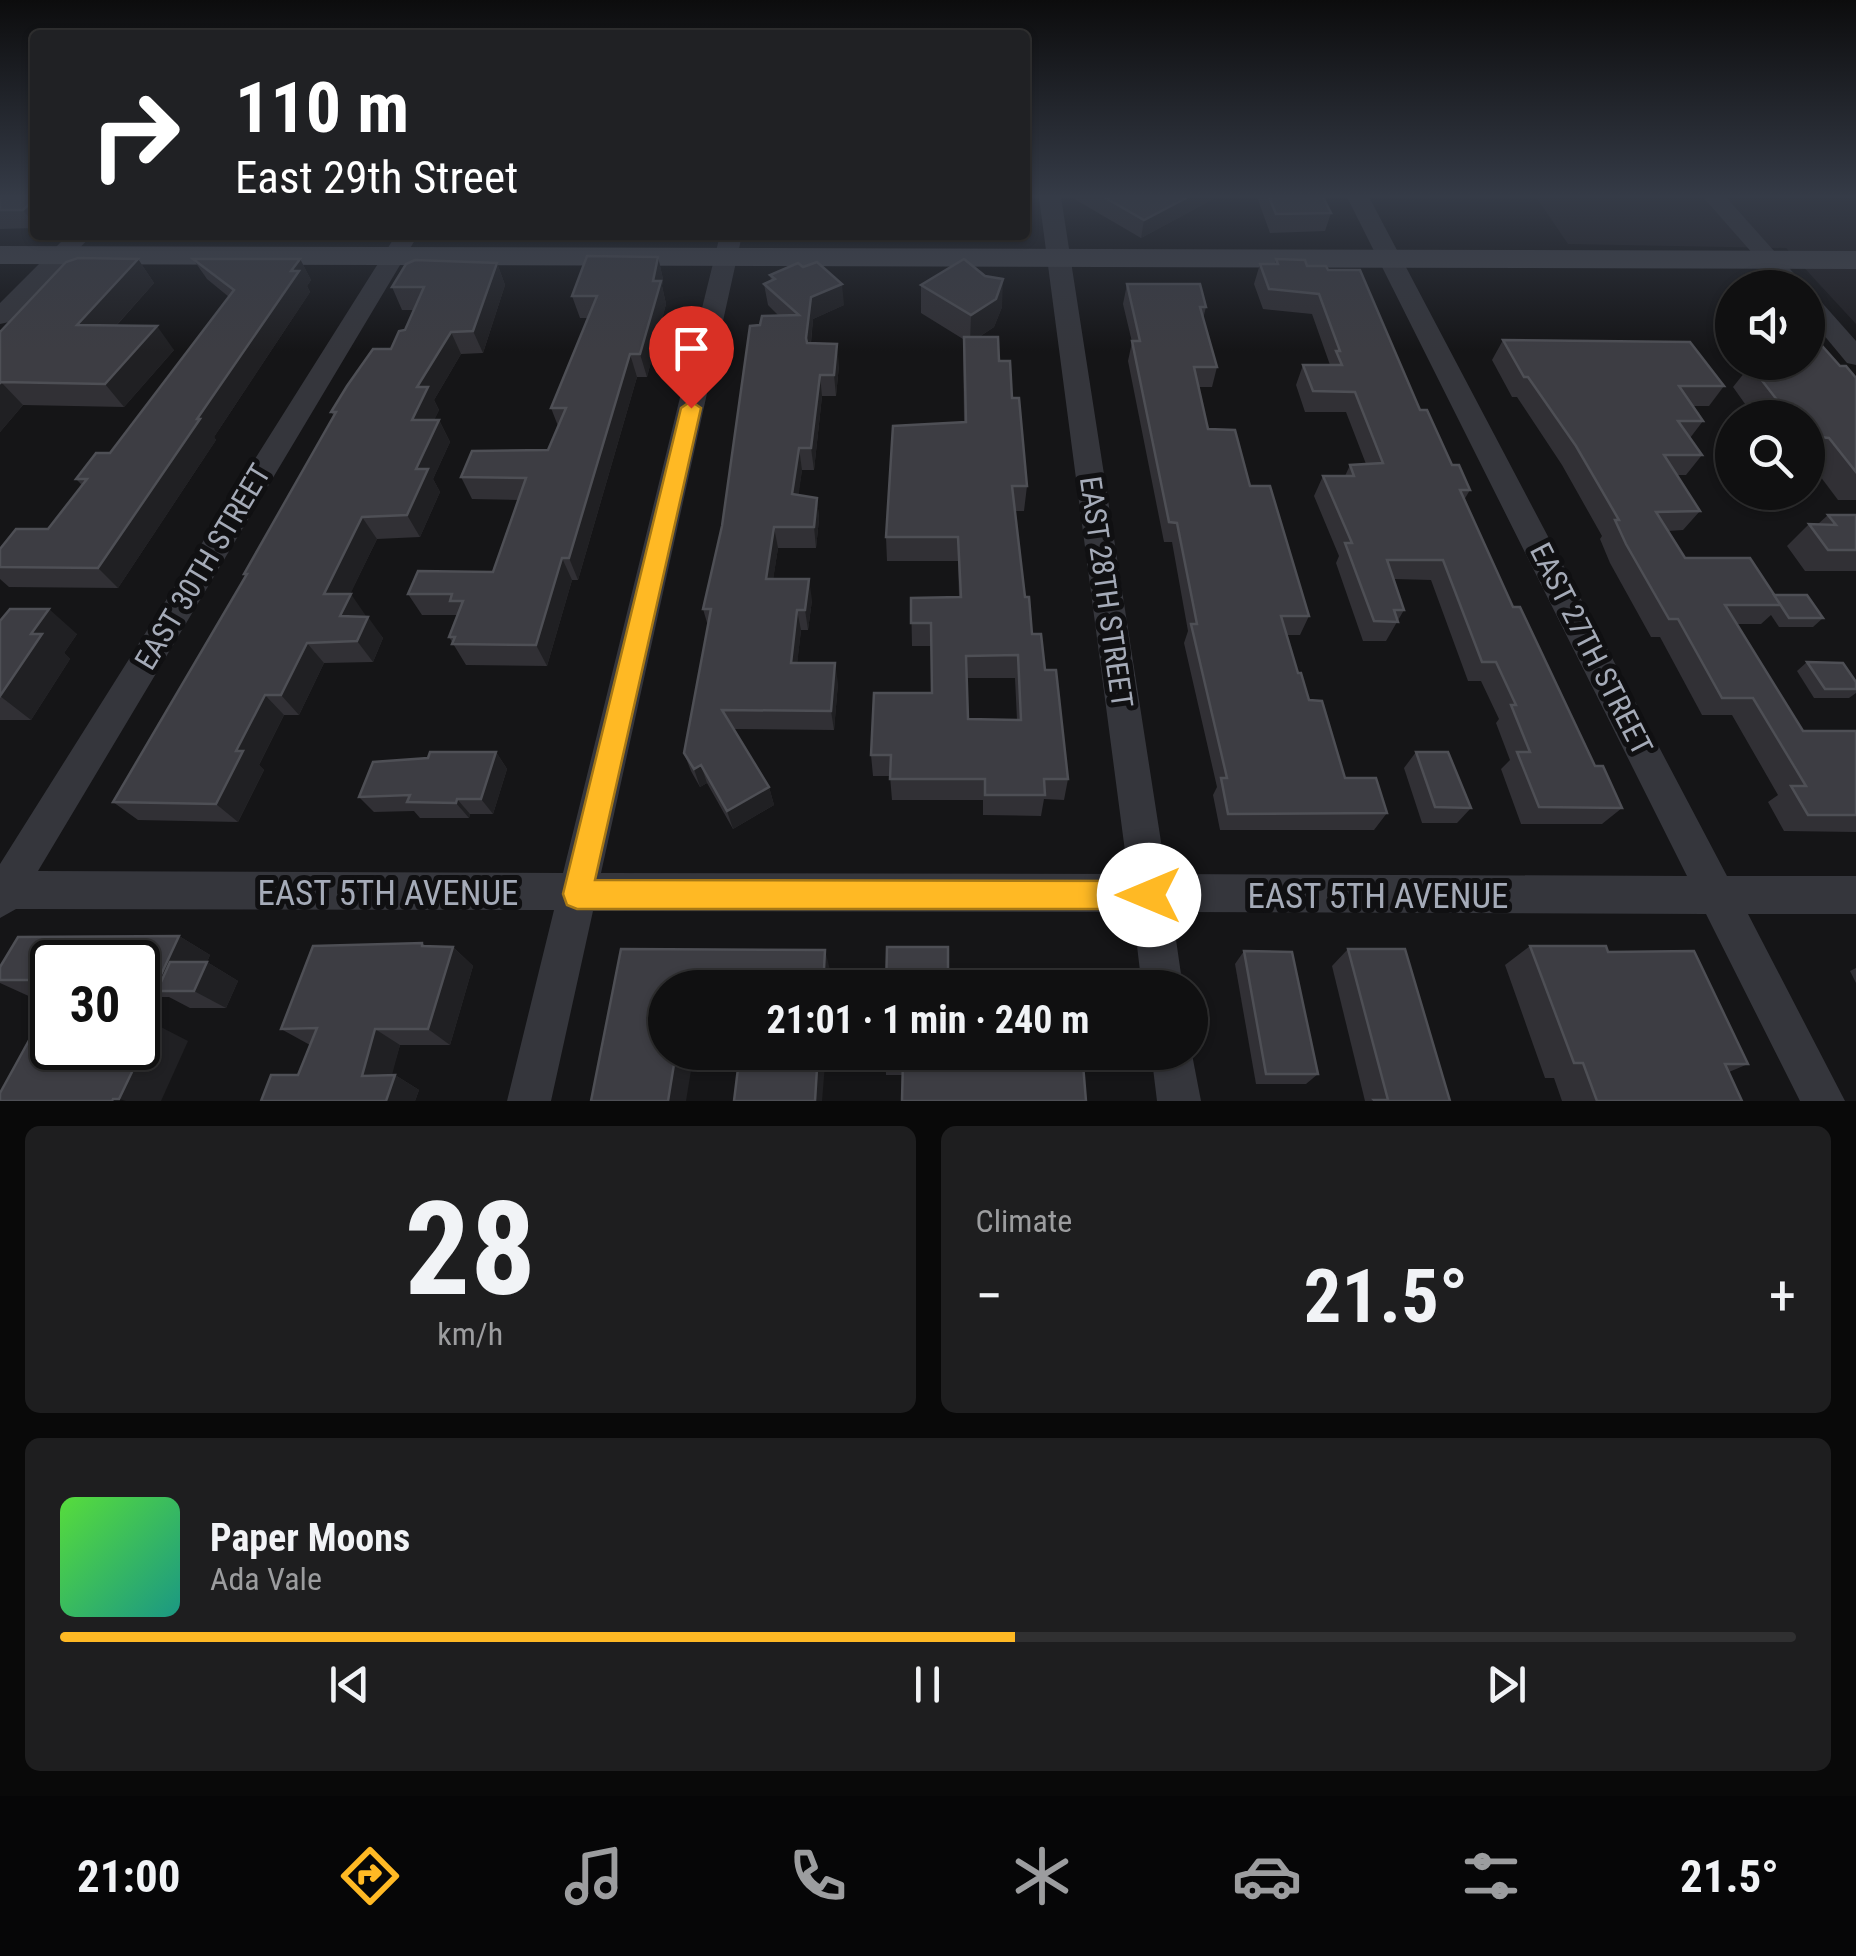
<!DOCTYPE html>
<meta charset="utf-8">
<style>
body{margin:0;font-family:"Roboto Condensed",sans-serif;background:#1e1e1f;color:#f1f3f6;height:100vh;display:flex;flex-direction:column;font-size:38px;white-space:nowrap}
*{box-sizing:border-box;margin:0}
p{font-size:32px;color:#9c9d9f}
.icon{flex:none;width:55px;height:55px;fill:none;stroke:currentColor;stroke-width:2;stroke-linecap:round;stroke-linejoin:round}
.map{position:relative;height:1101px;overflow:hidden}
.sheet{display:flex;flex-direction:column;gap:25px;padding:25px;background:#090909;flex:1}
.sheet>*{flex:none}
.banner{position:absolute;left:30px;top:30px;width:1000px;height:210px;border-radius:10px;box-shadow:0 2px 8px #0004,0 0 0 2px #303031;background:#202124;color:#fff;overflow:hidden}
.controls{position:absolute;left:1715px;top:270px;display:grid;gap:20px}
.controls a{display:grid;place-items:center;width:110px;height:110px;border-radius:50%;background:#101011;box-shadow:0 2px 8px #0004,0 0 0 2px #303031;font-size:50px}
.speed{position:absolute;left:30px;top:940px;display:flex;gap:20px;font-size:50px;font-weight:700;text-align:center}
.speed>*{display:grid;place-content:center;width:130px;height:130px;border-radius:50%;background:#101011;box-shadow:0 2px 8px #0004,0 0 0 2px #303031;line-height:1}
.speed .limit{border:5px solid #111;border-radius:15px;background:#fff;color:#111}
.pin{position:absolute;display:grid;place-items:center;width:85px;height:85px;color:#fff;margin:-102px -42px;border-radius:50% 50% 50% 0;rotate:-45deg;box-shadow:0 0 10px #0007}
.pin .icon{rotate:45deg}
.me{position:absolute;width:110px;margin:-55px;rotate:270deg;stroke-linejoin:round;filter:drop-shadow(0 0 8px #0008)}
.turn{display:flex;align-items:center;gap:35px;height:210px;padding:0 40px;font-size:45px}
.turn .icon{width:130px;height:130px;stroke-width:2.5}
.turn b{display:block;font-size:70px;line-height:85px}
.big{font-size:75px;font-weight:700;line-height:1.1}
.sheet .tile{flex:1;display:flex;flex-direction:column;justify-content:center;gap:15px;min-width:0;padding:0 35px;border-radius:15px;background:#1e1e1f}
.sheet .dial{align-items:center;gap:0}
.dial b{font-size:130px;line-height:1}
.song{display:flex;align-items:center;gap:30px}
.cover{width:120px;height:120px;border-radius:15px;background:linear-gradient(135deg,hsl(110 70% 55%),hsl(170 70% 35%))}
.played{height:10px;border-radius:5px;background:linear-gradient(90deg,#ffb924 55%,#303031 55%)}
.keys{display:flex;justify-content:space-around;direction:ltr}
.heat{display:flex;justify-content:space-between;align-items:center;font-size:55px;direction:ltr}
.sheet .tiles{flex:1;display:grid;gap:25px;grid-template-columns:1fr 1fr}
.tile:last-child{grid-column:span 2}
.trip{position:absolute;left:648px;top:970px;width:560px;height:100px;border-radius:50px;background:#101011;box-shadow:0 2px 8px #0004,0 0 0 2px #303031;font-weight:700;line-height:100px;text-align:center}
.menu{display:flex;height:160px;justify-content:space-around;align-items:center;background:#060607;color:#9c9d9f}
.menu .icon{width:70px;height:70px}
.menu .selected{color:#ffb924}
.menu b{font-size:45px;color:#f1f3f6}
.map>svg:first-child{display:block}
</style>
<div class="map">
<svg width="1856" height="1101" viewBox="0 0 1856 1101">
<rect width="100%" height="100%" fill="#151517"/>
<polygon fill="#212024" points="1536,197 1856,197 1856,324 1786,248 1568,244"/>
<g fill="none" stroke-linecap="round" stroke-linejoin="round">
<g fill="#35363c" fill-rule="evenodd">
<polygon points="1039,197 1061,197 1166,874 1687,876 1347,197 1369,197 1727,876 1856,876 1856,914 1748,914 1845,1101 1800,1101 1706,914 1172,912 1183,988 1142,988 1133,912 593,911 551,1101 507,1101 554,910 16,909 0,918 0,864 396,235 418,235 38,871 563,873 720,235 742,235 601,873 1128,874"/>
<polygon points="1703,197 1726,197 1807,288 1783,288"/>
<polygon points="68,235 92,235 9,322 0,324 0,303"/>
<polygon points="1808,294 1816,296 1856,341 1856,365 1847,363 1808,316"/>
<polygon points="1190,1044 1201,1101 1157,1101 1151,1052 1190,1052"/>
</g>
<polygon fill="#43454c" fill-rule="evenodd" points="0,246 1856,251 1856,269 0,264"/>
</g>
<g fill="#313035" fill-rule="evenodd">
<polygon points="0,197 35,197 35,228 0,229"/>
<polygon points="1071,197 1217,197 1141,238"/>
<polygon points="1257,197 1323,197 1331,213 1325,231 1270,233"/>
<polygon points="802,235 836,235 835,239 803,239"/>
<polygon points="658,257 663,279 662,286 666,304 647,377 637,377 578,580 572,580 547,666 466,665 449,637 457,615 422,615 408,594 493,572 518,500 472,499 461,477 548,450 558,426 551,408 588,318 580,318 572,296"/>
<polygon points="138,259 154,283 116,326 174,350 124,407 23,405 0,432 0,332"/>
<polygon points="193,259 300,259 311,280 307,286 310,292 214,437 216,440 118,588 9,587 0,579 0,549 48,529 82,485 76,479 110,453 229,297 207,279"/>
<polygon points="1276,259 1328,270 1420,410 1452,465 1470,490 1464,500 1513,607 1595,766 1622,808 1602,824 1521,824 1501,769 1510,760 1496,723 1499,719 1481,681 1468,681 1431,580 1394,579 1404,610 1386,641 1363,641 1336,563 1339,556 1314,496 1323,476 1345,476 1350,465 1366,464 1346,412 1305,412 1296,385 1303,365 1330,365 1312,314 1263,309 1254,284 1260,264 1275,264"/>
<polygon points="497,263 505,285 483,353 461,354 434,400 439,410 434,420 439,420 450,442 433,479 440,492 420,537 377,539 350,594 366,617 383,638 373,662 324,663 299,715 284,715 259,765 264,770 238,822 138,820 113,802 246,576 244,574 334,416 331,412 391,349 405,330 414,310 402,310 392,287"/>
<polygon points="770,275 844,305 813,319 811,343 839,365 836,396 822,396 814,470 802,470 798,495 817,498 819,519 816,548 778,548 773,579 812,600 808,630 801,630 797,663 838,683 834,730 734,729 769,787 774,805 733,829 707,783 700,787 691,771 684,753 708,626 703,609 722,526 779,316 768,305 764,284 771,281"/>
<polygon points="1127,284 1206,307 1203,319 1217,367 1212,387 1198,387 1208,429 1250,486 1309,616 1300,635 1287,635 1298,673 1345,778 1387,813 1374,830 1220,830 1213,795 1217,787 1184,643 1188,631 1172,542 1164,542 1128,361 1132,342 1123,304"/>
<path d="M921 285 1002 307 994 327 979 337 999 361 1012 398 1027 486 1024 511H1015L1025 597 1032 634 1045 670 1068 779 1064 800 1044 799 1041 816 983 815V800H892L890 776H873L871 755 931 693V646H912L911 598 959 597 958 561H887L886 537 964 422 963 339 921 313ZM967 678H1015L1017 720 968 719Z"/>
<polygon points="1503,340 1724,386 1709,406 1692,406 1703,421 1690,438 1702,455 1686,475 1677,475 1700,511 1683,530 1668,531 1685,558 1774,595 1823,618 1813,627 1779,627 1771,615 1761,624 1737,624 1803,731 1856,731 1856,832 1784,831 1768,802 1778,795 1732,715 1702,715 1660,637 1651,637 1610,563 1600,539 1602,536 1562,465 1517,397 1512,397 1492,360"/>
<polygon points="1738,362 1808,362 1840,366 1856,378 1856,500 1838,500 1808,460 1808,418 1755,418 1733,387 1745,372"/>
<polygon points="1828,515 1856,515 1856,571 1805,571 1787,546 1809,524 1818,524"/>
<polygon points="0,621 77,634 64,653 70,659 31,720 0,720"/>
<polygon points="1807,662 1856,682 1856,693 1849,698 1814,698 1797,671"/>
<polygon points="496,752 507,769 493,814 470,814 469,818 420,818 414,811 374,812 359,797"/>
<polygon points="1416,752 1471,808 1457,823 1422,823 1404,768"/>
<polygon points="179,936 210,955 207,962 238,981 226,1008 190,1008 169,997 138,997 138,962 52,962 52,998 33,998 0,983 0,967 18,937"/>
<polygon points="422,943 426,946 453,947 473,966 450,1045 400,1045 391,1075 395,1075 419,1090 415,1101 261,1101 298,1075 310,1045 281,1029"/>
<polygon points="1530,946 1608,952 1748,1064 1729,1072 1742,1101 1562,1101 1554,1078 1545,1078 1505,965"/>
<polygon points="1348,949 1450,1101 1365,1101 1332,966"/>
<polygon points="1244,951 1318,1074 1306,1084 1256,1084 1235,964"/>
<polygon points="1856,968 1856,983 1850,971"/>
<polygon points="885,1052 1086,1101 903,1075 886,1075"/>
</g>
<g fill="#202023">
<polygon points="1188,197 1217,197 1141,238 1144,220"/>
<polygon points="35,199 35,225 23,210"/>
<polygon points="656,235 677,235 677,236 658,241"/>
<polygon points="658,257 663,279 662,286 666,304 647,377 640,354"/>
<polygon points="138,259 154,283 95,349 77,325"/>
<polygon points="300,259 311,280 307,286 310,292 214,437 216,440 118,588 98,568"/>
<polygon points="497,263 505,285 483,353 473,331"/>
<polygon points="1003,279 1002,307 994,327 970,343 971,315"/>
<polygon points="842,284 844,305 813,319 809,359 806,338 811,297"/>
<polygon points="157,326 174,350 124,407 105,384"/>
<polygon points="451,332 461,354 434,400 439,410 424,442 412,420 417,387"/>
<polygon points="837,344 839,365 836,396 834,375"/>
<polygon points="630,354 637,377 578,580 569,558"/>
<polygon points="820,375 822,396 814,470 811,448"/>
<polygon points="1,382 23,405 0,432 0,383"/>
<polygon points="439,420 450,442 433,479 440,492 420,537 407,515 416,469"/>
<polygon points="799,448 802,470 796,515 792,494"/>
<polygon points="817,498 819,519 816,548 814,527"/>
<polygon points="362,517 377,539 340,615 324,594"/>
<polygon points="774,527 778,548 770,600 766,579"/>
<polygon points="562,558 572,580 547,666 536,645"/>
<polygon points="809,579 812,600 808,630 805,610"/>
<polygon points="351,594 366,616 356,637 340,616"/>
<polygon points="49,609 77,634 64,653 70,659 31,720 0,696 31,634"/>
<polygon points="797,610 801,630 795,683 791,663"/>
<polygon points="368,617 383,638 373,662 357,641"/>
<polygon points="307,643 324,663 299,715 281,695"/>
<polygon points="835,663 838,683 834,730 831,711"/>
<polygon points="265,695 284,715 259,765 264,770 238,822 216,804 236,751"/>
<polygon points="496,752 507,769 493,814 481,799"/>
<polygon points="701,765 707,783 700,787 694,769"/>
<polygon points="769,787 774,805 733,829 727,811"/>
<polygon points="457,799 470,814 469,818 456,803"/>
<polygon points="179,936 210,955 207,962 238,981 226,1008 194,991 180,991 159,979"/>
<polygon points="453,947 473,966 450,1045 428,1029"/>
<polygon points="825,950 831,974 830,988 823,988"/>
<polygon points="155,1024 188,1041 161,1101 126,1101 119,1099"/>
<polygon points="375,1029 400,1045 388,1090 362,1076"/>
<polygon points="676,1052 694,1052 686,1101 668,1101"/>
<polygon points="818,1052 826,1052 822,1101 815,1101"/>
<polygon points="395,1075 419,1090 415,1101 386,1101"/>
</g>
<g fill="#3d3d43" stroke="#4e4f55" stroke-width="2.5" fill-rule="evenodd">
<polygon points="0,197 35,197 35,199 23,210 0,210"/>
<polygon points="1104,197 1188,197 1144,220"/>
<polygon points="1269,197 1323,197 1331,213 1276,214"/>
<polygon points="587,256 658,257 653,281 661,281 640,354 630,354 569,558 562,558 536,645 452,644 455,637 449,637 463,601 450,601 452,594 408,594 418,571 493,572 526,478 461,477 472,451 548,450 566,408 551,408 597,296 572,296"/>
<polygon points="78,258 138,259 77,325 157,326 105,384 1,382 0,383 0,332 66,262"/>
<polygon points="193,259 300,259 291,271 299,271 197,419 200,419 98,568 0,567 0,549 16,529 48,529 87,479 76,479 96,453 110,453 234,290"/>
<polygon points="964,259 985,276 1003,279 996,299 971,315 921,285"/>
<polygon points="1276,259 1305,260 1307,266 1326,266 1328,270 1360,270 1420,410 1427,410 1452,465 1459,465 1470,490 1460,490 1513,607 1520,607 1595,766 1603,766 1622,808 1539,807 1517,752 1530,752 1511,705 1516,705 1496,662 1482,662 1443,560 1387,560 1404,610 1394,610 1398,622 1374,621 1345,543 1352,543 1323,476 1354,476 1350,465 1383,463 1355,392 1313,391 1303,365 1342,365 1336,351 1340,351 1319,294 1269,289 1260,264 1278,264"/>
<polygon points="415,260 497,263 473,331 451,332 417,387 428,387 412,420 439,420 416,469 428,469 407,515 362,517 324,594 351,594 340,616 368,617 357,641 307,643 281,695 265,695 236,751 243,751 216,804 113,802 247,574 244,574 336,412 331,412 347,386 373,349 391,349 399,331 405,330 424,287 392,287 406,264"/>
<polygon points="817,262 842,284 811,297 806,338 807,343 837,344 834,375 820,375 811,448 799,448 792,494 817,498 814,527 774,527 766,579 809,579 805,610 797,610 791,663 835,663 831,711 722,710 769,787 727,811 701,765 694,769 684,753 711,609 703,609 722,526 750,326 760,325 762,316 799,315 764,284 775,279 770,275 798,263 803,267"/>
<polygon points="1127,284 1200,284 1206,307 1200,307 1217,367 1194,367 1208,429 1235,430 1250,486 1270,486 1309,616 1281,616 1298,673 1301,673 1309,700 1322,701 1345,778 1376,778 1387,813 1228,814 1221,778 1227,778 1191,624 1197,624 1177,523 1169,522 1132,341 1140,341"/>
<polygon points="1808,330 1840,366 1846,366 1856,378 1856,472 1829,438 1808,436 1808,418 1791,418 1750,365 1775,365 1773,362 1808,362"/>
<path d="M964 337H998L999 361H1010L1012 398H1019L1027 486H1012L1025 597H1029L1032 634H1041L1045 670H1056L1068 779H1044L1045 795H985V779H890L891 755H871L874 693H932L931 623H911V598L961 597 958 537H886L893 426 966 422ZM1018 655 1021 720 968 719 966 656Z"/>
<polygon points="1503,340 1690,342 1724,386 1679,386 1703,421 1678,421 1702,455 1664,455 1700,511 1656,512 1685,558 1750,558 1781,605 1725,605 1803,731 1856,731 1856,815 1808,815 1791,786 1806,786 1753,698 1722,698 1678,619 1669,619 1626,544 1615,520 1619,520 1576,446 1528,377 1524,377"/>
<polygon points="1828,515 1856,515 1856,550 1828,550 1809,524 1836,525"/>
<polygon points="1774,595 1807,595 1823,618 1789,618"/>
<polygon points="10,609 49,609 31,634 42,634 0,696 0,621"/>
<polygon points="1807,662 1843,663 1856,682 1856,689 1825,689"/>
<polygon points="430,752 496,752 481,799 457,799 456,803 407,802 410,795 359,797 373,762 428,758"/>
<polygon points="1416,752 1448,752 1471,808 1435,807"/>
<polygon points="179,936 159,979 138,979 138,962 52,962 52,980 0,980 0,967 18,937"/>
<polygon points="422,943 422,946 453,947 428,1029 375,1029 362,1076 395,1075 386,1101 261,1101 271,1075 298,1075 317,1028 281,1029 313,946"/>
<polygon points="1530,946 1606,946 1608,952 1694,951 1748,1064 1725,1064 1742,1101 1597,1101 1583,1063 1574,1063"/>
<polygon points="887,947 948,947 948,985 1078,985 1078,988 886,988"/>
<polygon points="621,949 825,950 823,988 665,988 665,1052 676,1052 668,1101 591,1101"/>
<polygon points="1348,949 1405,949 1450,1101 1375,1101 1374,1100 1388,1100"/>
<polygon points="1244,951 1292,952 1318,1074 1266,1074"/>
<polygon points="170,962 207,962 194,991 157,991"/>
<polygon points="38,1024 52,1024 52,1048 138,1048 138,1024 155,1024 119,1099 113,1099 112,1101 0,1101 0,1093"/>
<polygon points="740,1052 818,1052 815,1101 734,1101"/>
<polygon points="885,1052 1082,1052 1086,1101 902,1101 903,1060 884,1060"/>
</g>
<linearGradient id="sky" x2="0" y2="1"><stop stop-color="#0c0c0d"/><stop offset="0.56" stop-color="#353b47"/><stop offset="1" stop-color="#353b47" stop-opacity="0"/></linearGradient>
<rect width="1856" height="351" fill="url(#sky)"/>
<polygon fill="#ffb924" stroke="#a67817" stroke-width="2.5" points="691,401 701,408 595,880 1149,881 1159,885 1164,895 1159,905 1149,909 577,909 567,905 563,894 681,408"/>
<g text-anchor="middle" stroke-width="10" stroke-linejoin="round" paint-order="stroke">
<g font-size="30" fill="#a5abb8" stroke="#101012">
<text transform="translate(203 567) rotate(-59)" y="10">EAST 30TH STREET</text>
<text transform="translate(1106 592) rotate(82)" y="10">EAST 28TH STREET</text>
<text transform="translate(1591 649) rotate(63)" y="10">EAST 27TH STREET</text>
</g>
<g font-size="35" fill="#a5abb8" stroke="#101012">
<text x="388" y="905">EAST 5TH AVENUE</text>
<text x="1378" y="908">EAST 5TH AVENUE</text>
</g>
</g>
</svg>
<div class="controls">
<a><svg class="icon" aria-label="sound" viewBox="0 0 24 24"><path d="M4 9h4l5-4v14l-5-4H4zM17 9q2 3 0 6"/></svg></a>
<a><svg class="icon" aria-label="search" viewBox="0 0 24 24"><circle cx="10" cy="10" r="6"/><path d="M15 15l6 6"/></svg></a>
</div>
<div class="speed"><div class="limit">30</div></div>
<div class="pin" style="left:691px;top:408px;background:#d93025"><svg class="icon" aria-label="arrive" viewBox="0 0 24 24"><path d="M6 21V4h12l-3 4 3 4H6"/></svg></div>
<svg class="me" style="left:1149px;top:895px" viewBox="-20 -20 40 40"><circle r="19" fill="#fff"/><path d="M0-13L10 11 0 6-10 11z" fill="#ffb924"/></svg>
<div class="trip">21:01 · 1 min · 240 m</div>
<div class="banner">
<div class="turn"><svg class="icon" aria-label="right" viewBox="0 0 24 24"><path d="M7 20v-9h11M14 6l5 5-5 5"/></svg><div><b>110 m</b>East 29th Street</div></div>
</div>
</div>
<section class="sheet">
<div class="tiles">
<div class="tile dial"><b>28</b><p>km/h</p></div>
<div class="tile"><p>Climate</p>
<div class="heat"><a>−</a><b class="big">21.5°</b><a>+</a></div>
</div>
<div class="tile">
<div class="song"><i class="cover"></i><div><b>Paper Moons</b><p>Ada Vale</p></div></div>
<div class="played"></div>
<div class="keys"><svg class="icon" aria-label="previous" viewBox="0 0 24 24"><path d="M18 5L8 12l10 7zM5 5v14"/></svg><svg class="icon" aria-label="pause" viewBox="0 0 24 24"><path d="M8 5v14M16 5v14"/></svg><svg class="icon" aria-label="next" viewBox="0 0 24 24"><path d="M6 5l10 7-10 7zM19 5v14"/></svg></div>
</div>
</div>
</section>
<nav class="menu">
<b>21:00</b>
<svg class="icon selected" aria-label="directions" viewBox="0 0 24 24"><path d="M12 3l9 9-9 9-9-9zM9 14v-3h6M13 9l2 2-2 2"/></svg>
<svg class="icon" aria-label="music" viewBox="0 0 24 24"><path d="M9 18V5l10-2v13"/><circle cx="6" cy="18" r="3"/><circle cx="16" cy="16" r="3"/></svg>
<svg class="icon" aria-label="phone" viewBox="0 0 24 24"><path d="M5 4h4l2 5-3 2q2 4 5 5l2-3 5 2v4C11 20 4 13 5 4z"/></svg>
<svg class="icon" aria-label="climate" viewBox="0 0 24 24"><path d="M12 3v18M4 7l16 10M4 17L20 7"/></svg>
<svg class="icon" aria-label="car" viewBox="0 0 24 24"><path d="M5 17H2v-5l4-1 3-4h7l3 4 3 1v5h-3M9 17h6M6 11h13"/><circle cx="7" cy="17" r="2"/><circle cx="17" cy="17" r="2"/></svg>
<svg class="icon" aria-label="filters" viewBox="0 0 24 24"><path d="M4 7h16M4 17h16"/><circle cx="9" cy="7" r="2"/><circle cx="15" cy="17" r="2"/></svg>
<b>21.5°</b>
</nav>
